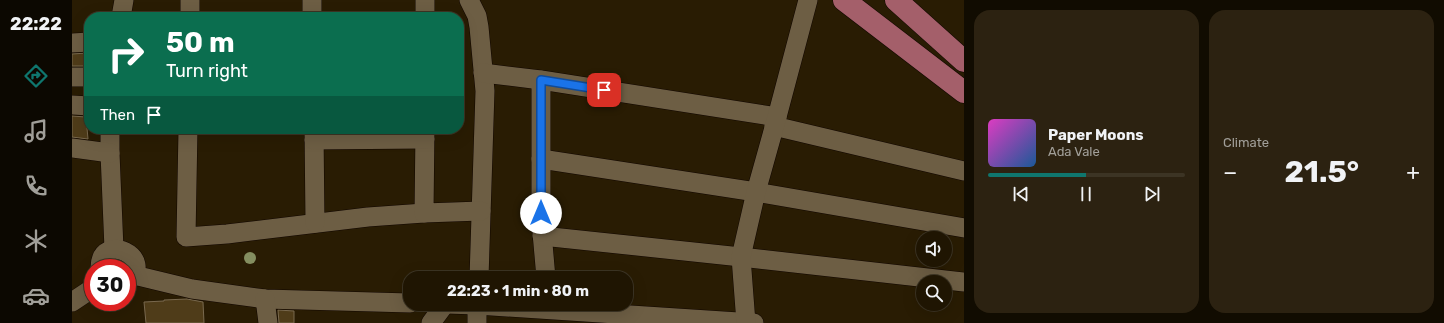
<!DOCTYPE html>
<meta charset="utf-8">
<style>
body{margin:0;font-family:Rubik,sans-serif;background:#2c2211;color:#f1f3f6;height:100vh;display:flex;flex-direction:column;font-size:15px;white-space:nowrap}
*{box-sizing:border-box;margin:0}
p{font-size:13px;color:#a19f99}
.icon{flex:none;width:22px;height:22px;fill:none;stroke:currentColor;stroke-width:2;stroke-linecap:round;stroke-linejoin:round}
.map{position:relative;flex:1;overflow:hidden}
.sheet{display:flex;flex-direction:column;gap:10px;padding:10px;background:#110c01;width:480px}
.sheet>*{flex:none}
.top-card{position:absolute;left:12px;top:12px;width:380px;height:122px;border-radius:16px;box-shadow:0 4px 16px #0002,0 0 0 1px #3c3424;background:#0b6e4f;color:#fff;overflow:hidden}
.tools{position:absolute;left:844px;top:231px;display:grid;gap:8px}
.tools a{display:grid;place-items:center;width:36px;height:36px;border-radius:50%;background:#1f1502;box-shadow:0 4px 16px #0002,0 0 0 1px #3c3424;font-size:20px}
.speed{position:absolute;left:12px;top:259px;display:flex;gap:8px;font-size:20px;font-weight:700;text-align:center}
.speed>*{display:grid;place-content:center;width:52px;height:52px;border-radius:50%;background:#1f1502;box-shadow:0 4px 16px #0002,0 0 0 1px #3c3424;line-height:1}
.speed .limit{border:6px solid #d22;background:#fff;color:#111}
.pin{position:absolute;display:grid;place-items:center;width:34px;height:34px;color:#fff;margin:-17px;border-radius:8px;box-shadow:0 2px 6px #0006}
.me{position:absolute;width:44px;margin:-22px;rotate:0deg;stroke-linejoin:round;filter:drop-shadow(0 0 3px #0008)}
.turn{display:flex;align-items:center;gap:14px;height:84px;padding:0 16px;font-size:18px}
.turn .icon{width:52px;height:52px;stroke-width:2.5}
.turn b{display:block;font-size:28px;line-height:34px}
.then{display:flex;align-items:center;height:38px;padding:0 16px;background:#0003;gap:8px;font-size:15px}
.big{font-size:30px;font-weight:700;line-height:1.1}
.sheet .tile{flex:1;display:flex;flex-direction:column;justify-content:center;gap:6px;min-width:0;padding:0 14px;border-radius:16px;background:#2c2211}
.song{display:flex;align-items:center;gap:12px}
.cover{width:48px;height:48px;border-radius:6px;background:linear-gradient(135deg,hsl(310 70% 55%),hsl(210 70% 35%))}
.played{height:4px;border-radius:2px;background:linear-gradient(90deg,#0f766e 50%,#3c3424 50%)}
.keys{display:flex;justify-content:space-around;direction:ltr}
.heat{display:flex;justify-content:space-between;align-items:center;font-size:22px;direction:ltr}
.sheet .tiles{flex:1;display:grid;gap:10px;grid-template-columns:repeat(2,1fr)}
.trip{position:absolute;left:331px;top:271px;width:230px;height:40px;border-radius:16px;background:#1f1502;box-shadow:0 4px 16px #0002,0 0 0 1px #3c3424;font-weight:700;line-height:40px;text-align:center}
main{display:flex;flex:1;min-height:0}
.tab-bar{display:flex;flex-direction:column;width:72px;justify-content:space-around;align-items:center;background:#0c0801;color:#a19f99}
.tab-bar .icon{width:28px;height:28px}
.tab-bar .selected{color:#0f766e}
.tab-bar b{font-size:18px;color:#f1f3f6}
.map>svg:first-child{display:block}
</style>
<main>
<nav class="tab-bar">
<b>22:22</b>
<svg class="icon selected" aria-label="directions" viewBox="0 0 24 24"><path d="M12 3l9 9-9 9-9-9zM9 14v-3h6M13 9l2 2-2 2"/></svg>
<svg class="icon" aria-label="music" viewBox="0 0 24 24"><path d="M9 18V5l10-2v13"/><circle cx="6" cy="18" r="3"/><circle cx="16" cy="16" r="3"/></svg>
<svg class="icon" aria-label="phone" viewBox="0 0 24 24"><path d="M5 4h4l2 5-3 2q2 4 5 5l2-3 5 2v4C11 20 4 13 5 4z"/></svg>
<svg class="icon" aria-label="climate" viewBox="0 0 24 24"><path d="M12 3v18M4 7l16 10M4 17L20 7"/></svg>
<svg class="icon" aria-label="car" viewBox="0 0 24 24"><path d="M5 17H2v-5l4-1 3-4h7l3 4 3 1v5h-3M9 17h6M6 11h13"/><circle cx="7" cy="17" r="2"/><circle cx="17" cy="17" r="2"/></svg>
</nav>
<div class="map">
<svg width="892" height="323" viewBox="0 0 892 323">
<rect width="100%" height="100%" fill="#291c03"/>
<g fill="#4f3c19" stroke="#79694f">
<polygon points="15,53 16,66 0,66 0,54"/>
<polygon points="0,116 14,117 16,139 0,137"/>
<polygon points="115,299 131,302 132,323 74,323 72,302 92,301 92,300"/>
<polygon points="206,310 222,311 222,323 207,323"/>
</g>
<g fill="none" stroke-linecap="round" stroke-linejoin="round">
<g stroke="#110600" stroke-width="20">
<g id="minor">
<polyline points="240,0 240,17"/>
<polyline points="397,0 405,16 407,27 413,91 407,278"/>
<polyline points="49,17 52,0"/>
<polyline points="118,17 118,0"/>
<polyline points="353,17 353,0"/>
<polyline points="0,43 17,42"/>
<polyline points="411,73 469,80 705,117"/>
<polyline points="0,77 17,77"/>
<polyline points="469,80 469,221 474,278"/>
<polyline points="0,105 17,106"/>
<polyline points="702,126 892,171"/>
<polyline points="38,129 38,153 42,249"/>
<polyline points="116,129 114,237 155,234 296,217 352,213"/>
<polyline points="242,129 243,223"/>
<polyline points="353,129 352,213 409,211"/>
<polyline points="242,140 353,139"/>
<polyline points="0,148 38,153"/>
<polyline points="469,159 684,192 892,228"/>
<polyline points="470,236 669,257 892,282"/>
<path d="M28 268C28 230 86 258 55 282"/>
<polyline points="62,275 120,289 193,299 338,303"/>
<polyline points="193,299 196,323"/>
<polyline points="0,302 21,288"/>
<polyline points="374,304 405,305 682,323"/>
<polyline points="405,304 405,323"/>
<polyline points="359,323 373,304"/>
<polyline points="674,323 669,257 684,192 705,117 736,0"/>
</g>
</g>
<g stroke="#110600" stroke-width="23">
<g id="major">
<polyline points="772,0 892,92"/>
<polyline points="824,0 892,61"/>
</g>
</g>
<use href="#minor" stroke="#6d5e44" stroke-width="19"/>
<use href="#major" stroke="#a45f6a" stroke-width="22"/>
</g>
<circle fill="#848e60" cx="178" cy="258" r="6"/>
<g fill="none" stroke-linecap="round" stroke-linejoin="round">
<g stroke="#114b97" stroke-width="10">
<polyline id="route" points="469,213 469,80 532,90"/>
</g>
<use href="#route" stroke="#1a73e8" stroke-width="7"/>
</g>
</svg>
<div class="tools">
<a><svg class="icon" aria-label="sound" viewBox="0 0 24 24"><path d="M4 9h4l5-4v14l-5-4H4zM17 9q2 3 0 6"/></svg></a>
<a><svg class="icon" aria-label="search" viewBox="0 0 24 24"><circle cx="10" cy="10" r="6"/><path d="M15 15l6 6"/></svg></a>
</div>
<div class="speed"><div class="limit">30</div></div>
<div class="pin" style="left:532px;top:90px;background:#d93025"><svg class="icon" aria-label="arrive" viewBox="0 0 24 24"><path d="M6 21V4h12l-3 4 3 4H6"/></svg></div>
<svg class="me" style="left:469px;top:213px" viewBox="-20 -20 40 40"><circle r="19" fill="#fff"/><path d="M0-13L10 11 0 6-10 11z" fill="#1a73e8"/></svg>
<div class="trip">22:23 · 1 min · 80 m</div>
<div class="top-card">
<div class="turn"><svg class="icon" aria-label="right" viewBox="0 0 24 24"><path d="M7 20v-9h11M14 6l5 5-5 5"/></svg><div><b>50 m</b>Turn right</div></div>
<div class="then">Then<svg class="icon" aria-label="arrive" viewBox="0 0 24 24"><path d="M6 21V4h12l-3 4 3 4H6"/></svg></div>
</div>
</div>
<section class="sheet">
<div class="tiles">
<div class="tile">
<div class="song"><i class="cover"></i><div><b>Paper Moons</b><p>Ada Vale</p></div></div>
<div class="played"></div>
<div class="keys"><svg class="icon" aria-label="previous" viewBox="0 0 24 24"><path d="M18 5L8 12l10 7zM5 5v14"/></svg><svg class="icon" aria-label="pause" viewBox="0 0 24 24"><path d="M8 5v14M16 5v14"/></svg><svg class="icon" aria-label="next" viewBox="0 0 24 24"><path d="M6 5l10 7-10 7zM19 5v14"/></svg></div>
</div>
<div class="tile"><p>Climate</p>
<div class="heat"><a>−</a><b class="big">21.5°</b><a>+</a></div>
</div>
</div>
</section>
</main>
